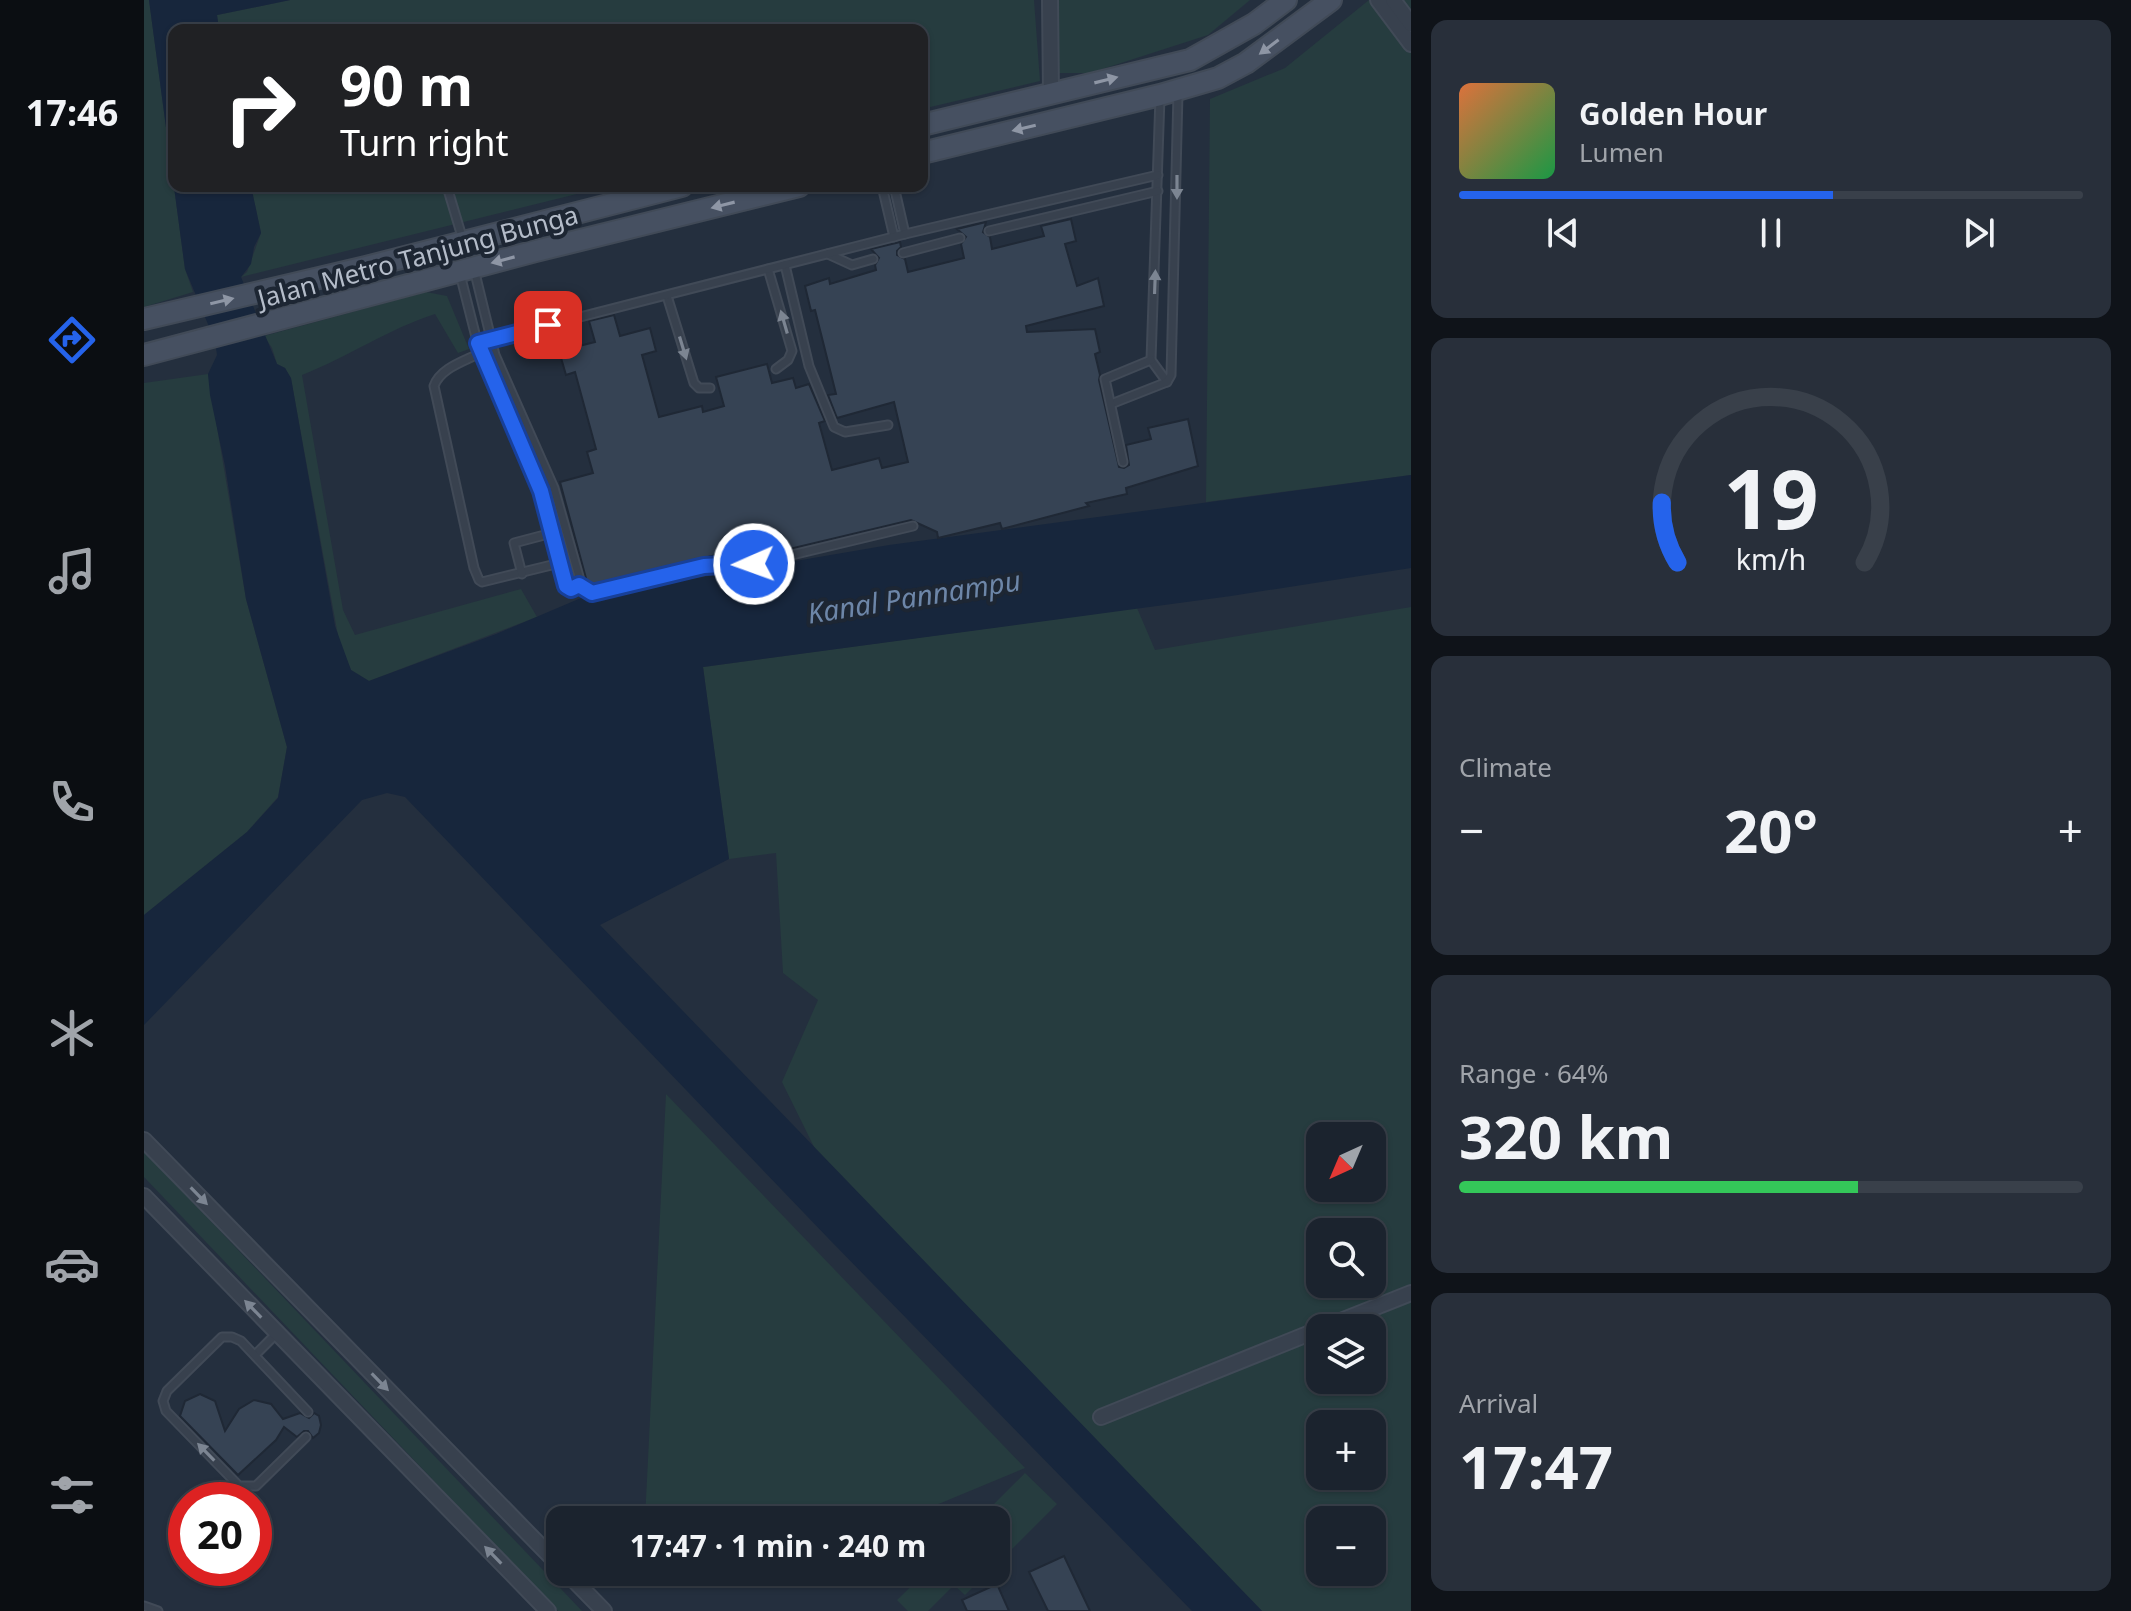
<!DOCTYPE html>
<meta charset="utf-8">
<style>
body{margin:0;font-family:"Noto Sans",sans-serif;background:#282f3a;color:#f1f3f6;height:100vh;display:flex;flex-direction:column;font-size:30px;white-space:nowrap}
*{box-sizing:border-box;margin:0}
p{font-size:26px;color:#a0a4aa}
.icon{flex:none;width:44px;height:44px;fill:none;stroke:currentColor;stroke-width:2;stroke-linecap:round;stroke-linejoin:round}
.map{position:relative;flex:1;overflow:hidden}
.details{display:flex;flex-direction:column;gap:20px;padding:20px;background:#0f1319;width:720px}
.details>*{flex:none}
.guide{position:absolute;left:24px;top:24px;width:760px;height:168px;border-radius:16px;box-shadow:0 2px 6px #0004,0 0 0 2px #39404a;background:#202124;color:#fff;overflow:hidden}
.needle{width:52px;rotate:224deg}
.tools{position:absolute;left:1162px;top:1122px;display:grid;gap:16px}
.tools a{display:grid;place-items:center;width:80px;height:80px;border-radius:16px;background:#1b232e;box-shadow:0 2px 6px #0004,0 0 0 2px #39404a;font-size:40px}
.speed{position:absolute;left:24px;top:1482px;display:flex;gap:16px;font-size:40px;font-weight:700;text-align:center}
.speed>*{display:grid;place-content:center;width:104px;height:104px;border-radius:50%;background:#1b232e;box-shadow:0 2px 6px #0004,0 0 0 2px #39404a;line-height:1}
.speed .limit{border:12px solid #d22;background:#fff;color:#111}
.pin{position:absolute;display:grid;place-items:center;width:68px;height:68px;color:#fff;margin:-34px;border-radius:16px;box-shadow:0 4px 12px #0006}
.me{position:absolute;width:88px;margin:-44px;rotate:268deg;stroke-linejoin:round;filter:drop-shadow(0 0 6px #0008)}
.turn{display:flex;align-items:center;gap:28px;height:168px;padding:0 40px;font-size:36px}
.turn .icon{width:104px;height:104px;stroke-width:2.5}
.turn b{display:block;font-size:56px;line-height:68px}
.big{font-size:60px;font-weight:700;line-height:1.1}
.details .tile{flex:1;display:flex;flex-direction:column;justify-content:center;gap:12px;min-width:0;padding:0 28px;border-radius:16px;background:#282f3a}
.details .dial{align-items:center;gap:0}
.dial svg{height:208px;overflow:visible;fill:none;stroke:#39404a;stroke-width:7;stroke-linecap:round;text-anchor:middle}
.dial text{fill:#f1f3f6;stroke:none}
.song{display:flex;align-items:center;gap:24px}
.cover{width:96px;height:96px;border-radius:12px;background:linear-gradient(135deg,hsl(20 70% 55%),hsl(140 70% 35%))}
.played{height:8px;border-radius:4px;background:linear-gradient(90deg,#2563eb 60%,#39404a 60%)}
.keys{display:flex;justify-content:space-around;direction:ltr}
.heat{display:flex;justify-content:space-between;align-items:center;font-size:44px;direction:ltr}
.charge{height:12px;border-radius:6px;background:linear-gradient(90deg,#34c759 64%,#39404a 0)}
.trip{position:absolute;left:402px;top:1506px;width:464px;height:80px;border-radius:16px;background:#1b232e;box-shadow:0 2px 6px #0004,0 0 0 2px #39404a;font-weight:700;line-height:80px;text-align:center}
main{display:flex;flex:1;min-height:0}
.tab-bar{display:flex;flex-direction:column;width:144px;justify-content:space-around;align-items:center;background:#0b0e12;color:#a0a4aa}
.tab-bar .icon{width:56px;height:56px}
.tab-bar .on{color:#2563eb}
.tab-bar b{font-size:36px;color:#f1f3f6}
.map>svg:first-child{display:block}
</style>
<main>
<nav class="tab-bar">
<b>17:46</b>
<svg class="icon on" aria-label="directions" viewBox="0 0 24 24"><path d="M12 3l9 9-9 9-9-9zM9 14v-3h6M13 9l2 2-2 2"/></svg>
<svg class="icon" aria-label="music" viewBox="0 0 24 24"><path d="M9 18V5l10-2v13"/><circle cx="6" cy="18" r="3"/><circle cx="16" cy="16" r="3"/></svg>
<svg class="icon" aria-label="phone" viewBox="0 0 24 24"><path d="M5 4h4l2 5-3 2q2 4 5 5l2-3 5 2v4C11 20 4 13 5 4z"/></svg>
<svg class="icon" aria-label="climate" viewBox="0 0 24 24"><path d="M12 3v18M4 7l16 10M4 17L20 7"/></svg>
<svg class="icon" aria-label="car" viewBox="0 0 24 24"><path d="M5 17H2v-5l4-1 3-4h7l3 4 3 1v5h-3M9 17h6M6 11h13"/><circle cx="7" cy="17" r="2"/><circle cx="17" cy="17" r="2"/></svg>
<svg class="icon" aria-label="filters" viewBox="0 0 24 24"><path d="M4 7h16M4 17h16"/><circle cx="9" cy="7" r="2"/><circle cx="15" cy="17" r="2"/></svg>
</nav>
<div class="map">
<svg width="1267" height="1611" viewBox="0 0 1267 1611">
<rect width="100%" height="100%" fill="#242f3e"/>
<g fill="#263c3f" fill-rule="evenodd">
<polygon points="0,0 5,0 41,269 49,292 0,307"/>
<polygon points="146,0 890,0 896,81 778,109 778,30 75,30 73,15"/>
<polygon points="914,0 1106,0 1064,35 946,73 914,73"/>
<polygon points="1225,0 1267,0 1267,475 1062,502 1066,99 1141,68"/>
<polygon points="107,186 465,186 97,277 103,272 117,233"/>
<path d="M282 292 303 296 325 349 314 353 291 314C244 329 204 357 158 375L199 610 211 635 377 589 393 617 225 681 207 670 195 641 147 379 141 368 133 364 128 348 120 336Z"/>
<polygon points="64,374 102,599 143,747 134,797 103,832 0,915 0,383"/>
<path d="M1267 607V1611H1118L672 1151 638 1082 674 1000 639 973 632 853 585 859 559 667 993 608 1011 650ZM1176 1136H1228V1188H1176ZM1176 1232H1228V1284H1176ZM1176 1328H1228V1380H1176ZM1176 1424H1228V1476H1176ZM1176 1520H1228V1572H1176Z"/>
<polygon points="522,1094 881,1468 756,1520 501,1520"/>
<polygon points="0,1151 438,1611 414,1611 0,1177"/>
<polygon points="881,1473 913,1504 852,1565 852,1520 834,1520"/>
<polygon points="782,1572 844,1572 821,1595 810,1585 784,1611 764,1611 753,1600"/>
</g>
<polygon fill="#17263c" points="5,0 146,0 73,15 75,30 30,30 30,186 107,186 117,233 110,247 107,264 97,277 133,364 141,368 147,378 191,626 207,670 225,681 352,634 437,598 745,545 1267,475 1267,568 1087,596 559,667 585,859 456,925 1118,1611 1048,1611 684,1238 261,797 243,793 218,800 0,1025 0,915 103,832 134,798 143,747 102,599 81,466 66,395 64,374 73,355 71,341 41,269"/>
<g fill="#364354" stroke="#1f2835" stroke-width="2">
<polygon points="927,219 932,241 921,244 933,286 954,278 960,306 882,326 883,332 951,329 956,352 951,354 956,375 955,380 975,467 980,468 985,465 982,445 1007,439 1004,428 1044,419 1054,466 982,488 983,494 942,503 945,506 858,529 856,523 794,538 793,532 767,520 616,556 607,546 449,586 443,582 416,482 449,473 443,452 452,449 431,372 422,375 415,351 451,342 445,321 470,315 476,336 506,328 512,351 498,355 515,417 558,406 559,412 580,406 572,377 623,364 628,383 649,378 652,388 665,384 681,421 675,423 688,470 735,458 738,468 764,462 750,402 693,418 684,395 692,394 671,310 667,311 661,286 685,278 686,284 732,270 731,265 735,258 727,249 756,242 757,247 753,251 753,255 761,259 764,272 820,258 817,244 822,237 813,229 842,222 839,232 846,237 848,249 900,236 897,226"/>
<polygon points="56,1394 71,1401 81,1431 95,1409 110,1400 127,1404 139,1419 156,1413 165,1418 170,1413 175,1416 177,1425 175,1433 169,1438 164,1431 160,1431 153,1437 140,1427 132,1440 94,1475 36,1416 41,1401"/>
<polygon points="920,1556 946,1611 904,1611 885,1572"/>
<polygon points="853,1584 865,1611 823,1611 818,1600"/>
</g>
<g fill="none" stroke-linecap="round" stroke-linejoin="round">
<g stroke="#414a57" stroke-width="11">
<g id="service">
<polyline points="1016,97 1007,360 1023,382"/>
<polyline points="738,186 750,237"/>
<polyline points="750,186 761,234"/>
<polyline points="304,190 319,240"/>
<polyline points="845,231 1014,191"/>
<polyline points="759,253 816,238"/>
<polyline points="684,254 708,265 729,259"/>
<polyline points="641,265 665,366 690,427 701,432 744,425"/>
<polyline points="624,269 648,351 644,360 632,369"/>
<polyline points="316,274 336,353 397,491 420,581 422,586 431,588 436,580 410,488 351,355 330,269"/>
<polyline points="523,296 550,383 555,388 566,388"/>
<polyline points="334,343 761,234 1014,175"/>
<path d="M336 353C321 361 296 368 290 386L330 568 335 580 338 582 416 563"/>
<polyline points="967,404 1023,382 1027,375 1034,93"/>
<polyline points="979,462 961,379 1007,360"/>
<polyline points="378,574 370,543 408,533"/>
<polyline points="435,585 448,593 560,566 601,559 610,564 769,526"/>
<polyline points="111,1355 133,1333"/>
<polyline points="162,1437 112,1486 95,1486 22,1411 19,1401 23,1391 78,1337 88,1337 97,1341 164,1412"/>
<polyline points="0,1606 14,1611"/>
</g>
</g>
<g stroke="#414a57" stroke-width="18">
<g id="minor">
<polyline points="906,0 907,94"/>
<polyline points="1234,0 1267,44"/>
<polyline points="1249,0 1267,24"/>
<polyline points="0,1140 416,1566"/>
<polyline points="0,1196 404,1611"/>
<polyline points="1179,1328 1267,1293"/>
<polyline points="957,1417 1176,1329"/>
<polyline points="422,1572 460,1611"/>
</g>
</g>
<g stroke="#414a57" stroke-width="24">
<g id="secondary">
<polyline points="778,125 1046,60 1110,24 1142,0"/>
<polyline points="778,153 1016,95 1074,78 1102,63 1187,0"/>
<polyline points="0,319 222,267 538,186"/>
<polyline points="0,355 392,251 655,186"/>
</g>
</g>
<use href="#service" stroke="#38414e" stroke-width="7"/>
<use href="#minor" stroke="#38414e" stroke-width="14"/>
<use href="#secondary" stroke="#465061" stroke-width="20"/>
</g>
<defs><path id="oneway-solid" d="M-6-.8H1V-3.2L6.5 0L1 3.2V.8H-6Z" transform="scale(2)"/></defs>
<g fill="#8e96a5">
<use href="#oneway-solid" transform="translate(1125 47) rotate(143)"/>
<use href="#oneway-solid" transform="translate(962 80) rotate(-14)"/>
<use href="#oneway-solid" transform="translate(880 128) rotate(167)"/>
<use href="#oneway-solid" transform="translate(579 205) rotate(166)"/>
<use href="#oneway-solid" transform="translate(359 260) rotate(165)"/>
<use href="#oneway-solid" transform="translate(78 301) rotate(-13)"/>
</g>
<g fill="#7c8592">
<use href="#oneway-solid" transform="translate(1033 187) rotate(90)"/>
<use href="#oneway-solid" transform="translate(1011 282) rotate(-88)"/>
<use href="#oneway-solid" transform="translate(640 322) rotate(-106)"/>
<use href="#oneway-solid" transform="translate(539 348) rotate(73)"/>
<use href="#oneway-solid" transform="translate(55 1196) rotate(46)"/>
<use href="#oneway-solid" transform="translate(109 1309) rotate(-134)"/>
<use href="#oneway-solid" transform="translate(236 1382) rotate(46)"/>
<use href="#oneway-solid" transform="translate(62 1452) rotate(-134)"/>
<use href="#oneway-solid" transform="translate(349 1555) rotate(-134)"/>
</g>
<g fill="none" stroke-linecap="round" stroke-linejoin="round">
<g stroke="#184099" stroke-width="20">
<polyline id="route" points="404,325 334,343 397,491 422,586 427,589 435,585 448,593 560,566 578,565 601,559 610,564"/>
</g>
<use href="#route" stroke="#2563eb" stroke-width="14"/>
</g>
<g text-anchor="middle" stroke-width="8" stroke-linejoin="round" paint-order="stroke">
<g font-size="26" fill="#b4bcc9" stroke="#1d2633">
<text transform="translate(274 257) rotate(-15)" y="9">Jalan Metro Tanjung Bunga</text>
</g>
<g font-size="28" font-style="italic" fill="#6d86a8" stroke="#1d2633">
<text transform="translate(770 597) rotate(-9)" y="10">Kanal Pannampu</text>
</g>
</g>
</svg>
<div class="tools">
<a><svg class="needle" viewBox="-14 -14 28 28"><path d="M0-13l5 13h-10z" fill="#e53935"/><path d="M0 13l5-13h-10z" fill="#a0a4aa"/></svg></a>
<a><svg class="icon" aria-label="search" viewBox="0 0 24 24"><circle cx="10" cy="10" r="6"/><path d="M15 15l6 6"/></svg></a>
<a><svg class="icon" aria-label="layers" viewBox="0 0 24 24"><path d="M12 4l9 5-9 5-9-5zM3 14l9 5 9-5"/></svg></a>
<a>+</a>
<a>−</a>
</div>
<div class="speed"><div class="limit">20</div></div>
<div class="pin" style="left:404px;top:325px;background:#d93025"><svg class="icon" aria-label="arrive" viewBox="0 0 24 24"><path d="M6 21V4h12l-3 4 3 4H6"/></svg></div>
<svg class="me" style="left:610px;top:564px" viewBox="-20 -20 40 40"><circle r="17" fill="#2563eb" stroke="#fff" stroke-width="3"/><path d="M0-11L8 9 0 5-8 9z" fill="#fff"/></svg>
<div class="trip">17:47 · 1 min · 240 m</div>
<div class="guide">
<div class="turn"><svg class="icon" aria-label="right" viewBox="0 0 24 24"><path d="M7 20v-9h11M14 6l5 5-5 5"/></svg><div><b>90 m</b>Turn right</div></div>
</div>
</div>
<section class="details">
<div class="tile">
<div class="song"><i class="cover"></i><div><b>Golden Hour</b><p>Lumen</p></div></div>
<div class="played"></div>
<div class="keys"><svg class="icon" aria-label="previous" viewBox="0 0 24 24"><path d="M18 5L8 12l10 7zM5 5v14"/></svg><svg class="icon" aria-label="pause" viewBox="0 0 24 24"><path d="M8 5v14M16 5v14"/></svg><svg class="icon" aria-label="next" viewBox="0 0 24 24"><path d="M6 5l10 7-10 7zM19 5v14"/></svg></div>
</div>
<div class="tile dial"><svg viewBox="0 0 100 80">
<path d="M14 69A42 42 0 1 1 86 69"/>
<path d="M14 69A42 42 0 0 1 8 46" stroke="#2563eb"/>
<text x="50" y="56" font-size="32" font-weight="700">19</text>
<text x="50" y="72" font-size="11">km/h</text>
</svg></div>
<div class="tile"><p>Climate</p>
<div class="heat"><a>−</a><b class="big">20°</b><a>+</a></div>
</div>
<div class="tile"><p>Range · 64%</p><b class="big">320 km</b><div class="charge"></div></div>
<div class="tile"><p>Arrival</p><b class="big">17:47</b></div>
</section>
</main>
